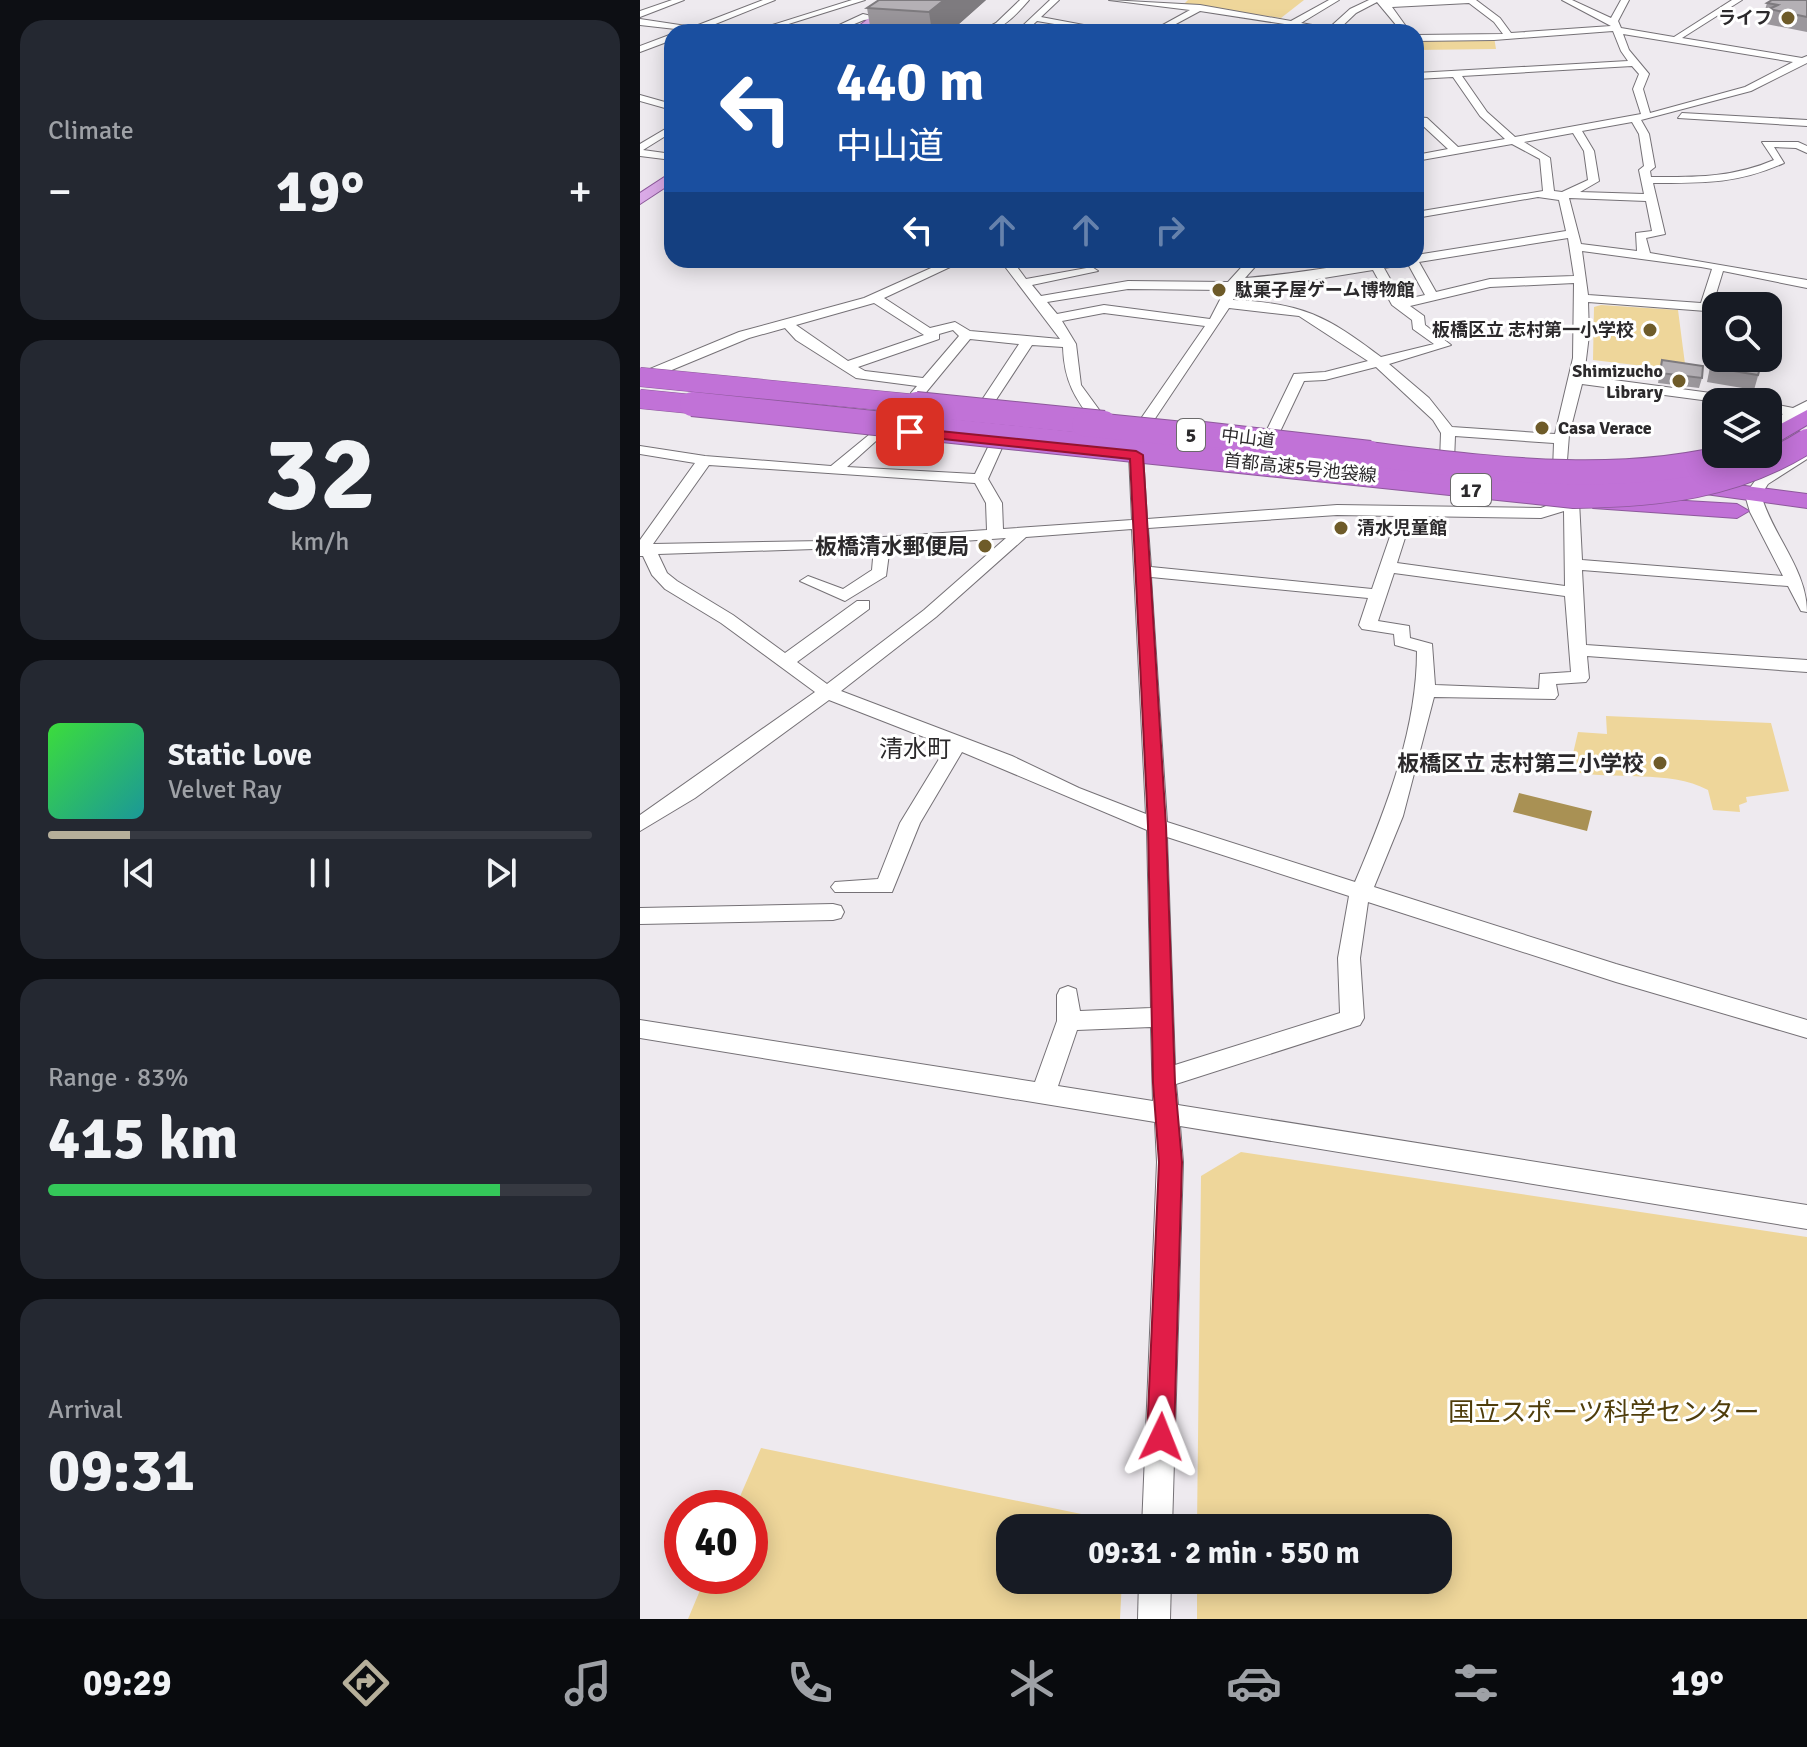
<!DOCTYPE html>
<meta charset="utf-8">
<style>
body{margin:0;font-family:Signika,"Noto Sans JP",sans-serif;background:#242831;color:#f1f3f6;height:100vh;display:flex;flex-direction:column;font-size:30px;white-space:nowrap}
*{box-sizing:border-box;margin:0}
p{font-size:26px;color:#9ea1a6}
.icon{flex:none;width:44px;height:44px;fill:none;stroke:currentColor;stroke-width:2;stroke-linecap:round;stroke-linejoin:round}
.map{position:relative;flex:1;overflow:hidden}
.side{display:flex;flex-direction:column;gap:20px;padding:20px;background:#0d0f14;width:640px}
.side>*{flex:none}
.top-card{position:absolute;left:24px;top:24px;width:760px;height:244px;border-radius:24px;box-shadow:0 4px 20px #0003;background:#1a4fa0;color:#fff;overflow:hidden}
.tools{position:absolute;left:1062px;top:292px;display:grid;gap:16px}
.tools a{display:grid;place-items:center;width:80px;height:80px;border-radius:16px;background:#171b24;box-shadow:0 4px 20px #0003;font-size:40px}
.speed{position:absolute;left:24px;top:1490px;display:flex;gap:16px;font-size:40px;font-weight:700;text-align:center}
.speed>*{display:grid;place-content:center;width:104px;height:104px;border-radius:50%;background:#171b24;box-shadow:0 4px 20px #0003;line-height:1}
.speed .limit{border:12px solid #d22;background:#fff;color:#111}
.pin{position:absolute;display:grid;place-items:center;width:68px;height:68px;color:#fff;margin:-34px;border-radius:16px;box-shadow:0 4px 12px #0006}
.me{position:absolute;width:88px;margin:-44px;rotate:2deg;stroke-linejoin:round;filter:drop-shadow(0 0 6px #0008)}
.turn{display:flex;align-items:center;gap:28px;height:168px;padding:0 40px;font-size:36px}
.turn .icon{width:104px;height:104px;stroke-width:2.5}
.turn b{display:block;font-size:56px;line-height:68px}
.lanes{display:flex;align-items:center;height:76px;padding:0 40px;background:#0003;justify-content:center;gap:40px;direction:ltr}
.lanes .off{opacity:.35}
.big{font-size:60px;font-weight:800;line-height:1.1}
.side .tile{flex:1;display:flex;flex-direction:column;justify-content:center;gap:12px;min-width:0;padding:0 28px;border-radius:24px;background:#242831}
.side .dial{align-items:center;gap:0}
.dial b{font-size:104px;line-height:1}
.song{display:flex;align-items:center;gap:24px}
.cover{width:96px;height:96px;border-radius:12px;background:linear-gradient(135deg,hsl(120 70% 55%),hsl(180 70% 35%))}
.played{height:8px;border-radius:4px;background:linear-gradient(90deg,#b6af9a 15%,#363941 15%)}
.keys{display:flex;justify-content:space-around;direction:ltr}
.heat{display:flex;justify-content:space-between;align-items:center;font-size:44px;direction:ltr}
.charge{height:12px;border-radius:6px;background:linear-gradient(90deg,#34c759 83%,#363941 0)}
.trip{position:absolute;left:356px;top:1514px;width:456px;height:80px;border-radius:24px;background:#171b24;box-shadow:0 4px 20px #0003;font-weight:800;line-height:80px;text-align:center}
.dock{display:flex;height:128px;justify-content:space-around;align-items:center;background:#090b0e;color:#9ea1a6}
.dock .icon{width:56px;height:56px}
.dock .selected{color:#b6af9a}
.dock b{font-size:36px;color:#f1f3f6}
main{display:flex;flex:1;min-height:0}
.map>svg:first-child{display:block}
</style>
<main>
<section class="side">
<div class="tile"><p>Climate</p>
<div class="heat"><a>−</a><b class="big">19°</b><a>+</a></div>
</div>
<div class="tile dial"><b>32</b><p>km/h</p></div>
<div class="tile">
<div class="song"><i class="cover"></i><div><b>Static Love</b><p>Velvet Ray</p></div></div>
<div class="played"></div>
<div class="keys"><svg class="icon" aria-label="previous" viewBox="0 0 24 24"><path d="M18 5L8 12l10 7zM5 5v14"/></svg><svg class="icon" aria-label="pause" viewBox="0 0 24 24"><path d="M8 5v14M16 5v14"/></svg><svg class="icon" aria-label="next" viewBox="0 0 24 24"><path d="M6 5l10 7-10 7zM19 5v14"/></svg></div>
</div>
<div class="tile"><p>Range · 83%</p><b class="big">415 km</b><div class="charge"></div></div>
<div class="tile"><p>Arrival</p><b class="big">09:31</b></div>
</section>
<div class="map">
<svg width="1167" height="1619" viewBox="0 0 1167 1619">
<rect width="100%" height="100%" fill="#eeeaef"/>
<g fill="#eed69a">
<polygon points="548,0 664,0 641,18 544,4"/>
<polygon points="854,37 856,49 776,50 776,38"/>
<polygon points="961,305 1038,310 1045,364 1021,364 1020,368 953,360 954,307"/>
<path d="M966 716 1131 723 1149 791 1106 797 1107 802 1099 805 1100 812 1073 810 1068 790C1029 769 973 781 929 771L938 732 967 734Z"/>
<polygon points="601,1152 1167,1237 1167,1619 557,1619 557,1580 798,1580 798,1528 557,1528 561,1176"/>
<polygon points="121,1448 485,1523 484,1528 370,1528 370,1580 482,1580 480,1619 48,1619 66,1576 110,1576 110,1508 95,1508"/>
</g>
<polygon fill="#a99154" points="879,793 952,811 947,831 873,812"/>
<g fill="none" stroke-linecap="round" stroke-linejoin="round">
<g stroke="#757176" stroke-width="2">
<g id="minor">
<polygon points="32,0 44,0 0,17 0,11"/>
<polygon points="123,0 135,0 63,29 62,32 0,25 0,19 53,27"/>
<polygon points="212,0 225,0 123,32 110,32"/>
<path d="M380 0H389C375 16 361 32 339 32L356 23Z"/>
<polygon points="410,0 419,0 401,17 481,32 461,32 397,21 385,32 376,32"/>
<path d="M469 0 560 5 651 21 689 0H699L661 23 689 28 710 9 729 0H836L860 18 871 33 971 26 922 0H932L971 18 981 0H989L978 21 981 28 1034 37 1092 0H1102L1042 38 1162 58 1167 56V63L1111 91 1001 120 1009 134 1015 167 1010 171 1011 177C1055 177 1092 178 1134 160L1122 142H1158L1167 146V153L1156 148 1134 147 1144 163C1097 184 1063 183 1013 183L1025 234 1006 238 1010 253 1167 280V288L1083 271 1072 307 1066 311 948 302 949 335 944 376 1108 398 1115 402H1077L942 384 929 435 926 473 921 475 913 470 914 443 815 436 814 461 807 465 800 461 801 433 793 420 736 367 685 380 664 381 636 440 629 444 622 440 654 374 685 372 728 361 659 316 589 308 514 420 503 455 507 519 697 505 901 508 931 496 939 501 942 560 1143 576 1110 512 1105 495 1117 478 1160 451 1167 450V459L1128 484 1121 495C1133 536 1167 570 1167 612L1161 611 1148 586 942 570 946 645 1167 660V672L947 656 949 678 946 682 916 684 918 695 915 699 794 697 763 816 734 887 976 964 1167 1020V1038L976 982 728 902 720 958 724 1018 720 1025 536 1084 538 1105 1167 1205V1229L540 1126 543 1162 532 1528H502L517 1162 515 1122 0 1038V1020L395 1082 417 1021V995L420 989 428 986 436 989 440 1011 511 1008 507 830 322 752 280 823 252 892H195L191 887 195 882 238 879 260 823 307 746 189 700 55 798 0 831V815L175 692 81 623 25 589 12 575 3 556H0V540L55 463 0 454V446L65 456 191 466 241 425 246 426V432L207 467 335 474 351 441 358 437 365 441 348 479 362 503 363 529 492 520 489 455 500 420 565 326 464 313 422 321 436 344 441 385 468 422 461 426 456 425C435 399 424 381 423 347L392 345 348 412 343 413 336 409 379 344 330 339 283 396 278 397 271 393 277 386 216 378 156 340 145 328 109 338 10 379H0V373L99 332 224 298 309 260H325L244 298 290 328 315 322 330 331 420 339 360 260H372L386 279 452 267 458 271 392 285 401 296 488 281 588 282 608 260H621L605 278C662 274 719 260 776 260V255L926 231 919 200 898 197 776 218V212L903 191 900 159 872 144 776 161V155L808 149 780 123H776V117L787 118 818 147 865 139 840 116 813 77 776 79V73L988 61 981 51 973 31 854 40 776 41V35L863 34 854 22 829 3 752 7 770 32H762L737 2 716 13 696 32 560 11 521 32H510L550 10ZM983 34 1153 62 1105 87 1010 113 1003 89 1009 74 989 50ZM992 66 999 74 993 89 1001 114 875 137 847 112 822 76ZM992 122 999 134 1004 166 999 170 1004 194 940 192 959 181 954 151 942 131ZM933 133 944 151 948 180 922 192 914 191 910 158 884 142ZM929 198 1006 201 1012 231 996 233 997 251 941 244ZM928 238 934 276 850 279 796 292 779 262ZM942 251 1061 267 1072 269 1061 303 948 295ZM768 264 785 295 762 300 744 268ZM733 270 752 305 772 320 773 329 794 344 741 357C687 316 662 303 593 300L599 285 659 282ZM934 283 933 358 915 434 812 427 789 398 749 364 811 345 785 325 784 316 770 306 850 287ZM488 289 585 290 570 319 464 305 417 314 407 302ZM234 303 284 335 208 361 156 325ZM313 330 319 336 283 378 225 371 218 367 299 339V334ZM69 465 335 483 346 503 347 530 184 541 13 544ZM924 511 925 586 757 563 772 516 901 518ZM697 515 757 516 732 589 511 567 508 528ZM492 529 506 814 439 788 372 756 201 691 296 617 386 537ZM366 538 284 610 187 684 157 662 229 609V601H217L145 653 93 615 37 581 27 573 18 554 234 547 232 570 203 589 168 576 160 581 205 601 246 576 250 546ZM754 573 925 596 931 672 900 674 899 689 795 685 792 644 770 638 769 626 738 621ZM511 577 728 598 719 625 722 629 754 634 755 645 777 651C777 730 746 809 715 882L527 822ZM527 837 709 896 698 958 700 1013 535 1065ZM511 1027 513 1101 418 1086 437 1030Z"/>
<polygon points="223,14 240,18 224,20 195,32 184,32"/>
<polygon points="32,34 32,40 0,52 0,46"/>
<polygon points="0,95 32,104 32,110 0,101"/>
<polygon points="1042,113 1167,120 1167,126 1038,118"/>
<polygon points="32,125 32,132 3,150 32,154 32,160 0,156 0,144"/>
<polygon points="1167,401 1167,417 1158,417 1128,435 1128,425 1143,414 1128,411 1128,403 1153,408"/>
<polygon points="193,904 201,906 204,912 201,918 193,920 0,924 0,908"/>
<polygon points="499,1580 531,1580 530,1619 498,1619"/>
</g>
</g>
<g stroke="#8d599b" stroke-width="2">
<g id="major">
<polygon points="253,0 265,0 224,32 211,32"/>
<polygon points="32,172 32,183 0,204 0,193"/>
</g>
</g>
<g stroke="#8d599b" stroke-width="2">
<g id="highway">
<polygon points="1167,410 1167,425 1128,448 1128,431"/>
<polygon points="1044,478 1167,494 1167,508 1036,490 1033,485"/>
<polygon points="961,496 1097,504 1109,511 1097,518 953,508 949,503 953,498"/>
</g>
</g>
<use href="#minor" fill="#fff" fill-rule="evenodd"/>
<use href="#major" fill="#daaae7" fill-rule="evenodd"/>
<use href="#highway" fill="#c172d7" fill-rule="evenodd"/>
<g stroke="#8d599b" stroke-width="20" stroke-linecap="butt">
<g id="highway-bridge-far1">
<polyline points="0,377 296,406"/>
<polyline points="0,399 71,406"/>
</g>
</g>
<g stroke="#8d599b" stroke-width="26" stroke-linecap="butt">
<g id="highway-bridge">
<path d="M52 404 934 496C1018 495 1095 487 1167 441"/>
<polyline points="276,404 464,423"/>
<polyline points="444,424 583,438"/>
<polyline points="563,434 730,453"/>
<path d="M710 452C842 467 970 488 1100 454"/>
</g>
</g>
<use href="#highway-bridge-far1" stroke="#c172d7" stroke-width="19"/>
<use href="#highway-bridge" stroke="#c172d7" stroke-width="24"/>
</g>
<g fill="#9b979c">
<polygon points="239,0 346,0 310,32 231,32 227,8"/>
<polygon points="1167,0 1167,32 1126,24 1127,18 1123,17 1127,3"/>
<polygon points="1123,358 1114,390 1067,382 1070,367"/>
<polygon points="1022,360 1062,378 1059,388 1018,383"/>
</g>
<polygon fill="#7e7b7f" points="304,0 346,0 310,32 292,32 289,12"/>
<g fill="#b4b0b5" stroke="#7e7b7f" stroke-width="2">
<polygon points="239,0 304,0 289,12 227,8"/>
<polygon points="1132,0 1167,0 1167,17 1129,9 1138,5 1127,3"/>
<polygon points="1076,351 1076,358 1123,358 1118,375 1070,367"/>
<polygon points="1022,360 1063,366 1062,378 1020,373"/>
</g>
<polygon fill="#e11d48" stroke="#92132f" stroke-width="2" points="270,428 496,451 503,455 526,826 535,1083 542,1162 534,1437 530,1446 521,1450 511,1446 507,1437 519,1162 513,1083 508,826 490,459 266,435 266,429"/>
<g fill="#6e5b29" stroke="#fff" stroke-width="3">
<circle cx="1148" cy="18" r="8"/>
<circle cx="579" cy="290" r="8"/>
<circle cx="1010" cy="330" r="8"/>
<circle cx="1039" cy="381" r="8"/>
<circle cx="902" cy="428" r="8"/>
<circle cx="701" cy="528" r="8"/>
<circle cx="345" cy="546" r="8"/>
<circle cx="1020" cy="763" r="8"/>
</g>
<g text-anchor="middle" stroke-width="6" stroke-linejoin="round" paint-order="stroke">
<g font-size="18" font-weight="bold" fill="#2c2a2c" stroke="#fff" text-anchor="end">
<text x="1132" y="24">ライフ</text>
<text x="595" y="296" text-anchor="start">駄菓子屋ゲーム博物館</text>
<text x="994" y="336">板橋区立 志村第一小学校</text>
<text x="1023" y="377">Shimizucho<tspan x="1023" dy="21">Library</tspan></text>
<text x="918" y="434" text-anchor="start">Casa Verace</text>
<text x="717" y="534" text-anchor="start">清水児童館</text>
</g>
<g font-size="18" fill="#2c2a2c" stroke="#fff">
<text transform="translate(608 438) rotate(7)" y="6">中山道</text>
<text transform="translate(660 468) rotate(6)" y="6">首都高速5号池袋線</text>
</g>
<g fill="#fff" stroke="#6b6a6b" stroke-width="2">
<rect x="537" y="419" width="28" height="32" rx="6"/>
<rect x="811" y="474" width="40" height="32" rx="6"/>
</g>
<g font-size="20" font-weight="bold" fill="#2c2a2c">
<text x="551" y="442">5</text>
<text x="831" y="497">17</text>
</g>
<g font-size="22" font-weight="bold" fill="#2c2a2c" stroke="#fff" text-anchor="end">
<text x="329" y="554">板橋清水郵便局</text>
<text x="1004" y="771">板橋区立 志村第三小学校</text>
</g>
<g font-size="24" fill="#2c2a2c" stroke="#fff">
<text x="275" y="757">清水町</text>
</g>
<g font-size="26" fill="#4f3d0b" stroke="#fff">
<text x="964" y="1421">国立スポーツ科学センター</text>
</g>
</g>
</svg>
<div class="tools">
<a><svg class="icon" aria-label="search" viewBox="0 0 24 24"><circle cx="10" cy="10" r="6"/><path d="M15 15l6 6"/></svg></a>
<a><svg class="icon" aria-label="layers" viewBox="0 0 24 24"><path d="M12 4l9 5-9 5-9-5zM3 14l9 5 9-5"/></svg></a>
</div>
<div class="speed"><div class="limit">40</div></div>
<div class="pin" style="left:270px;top:432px;background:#d93025"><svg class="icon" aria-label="arrive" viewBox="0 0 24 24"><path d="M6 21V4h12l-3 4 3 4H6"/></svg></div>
<svg class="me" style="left:521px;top:1437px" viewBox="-20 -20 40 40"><path d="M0-17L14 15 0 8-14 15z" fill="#e11d48" stroke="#fff" stroke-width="4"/></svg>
<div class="trip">09:31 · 2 min · 550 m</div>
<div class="top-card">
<div class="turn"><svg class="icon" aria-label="left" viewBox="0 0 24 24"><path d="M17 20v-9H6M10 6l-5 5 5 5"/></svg><div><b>440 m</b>中山道</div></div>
<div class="lanes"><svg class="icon" aria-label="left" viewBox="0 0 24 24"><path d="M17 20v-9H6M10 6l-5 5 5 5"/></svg><svg class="icon off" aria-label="ahead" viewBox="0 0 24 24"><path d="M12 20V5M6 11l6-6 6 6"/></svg><svg class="icon off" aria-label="ahead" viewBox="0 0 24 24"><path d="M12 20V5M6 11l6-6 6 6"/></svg><svg class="icon off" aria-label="right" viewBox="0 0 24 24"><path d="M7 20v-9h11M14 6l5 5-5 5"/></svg></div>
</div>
</div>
</main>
<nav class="dock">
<b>09:29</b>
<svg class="icon selected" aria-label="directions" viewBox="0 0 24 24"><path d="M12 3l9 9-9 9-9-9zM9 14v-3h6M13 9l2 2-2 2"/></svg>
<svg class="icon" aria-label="music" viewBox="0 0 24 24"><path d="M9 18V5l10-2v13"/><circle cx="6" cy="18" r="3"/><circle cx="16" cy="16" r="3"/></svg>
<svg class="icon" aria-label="phone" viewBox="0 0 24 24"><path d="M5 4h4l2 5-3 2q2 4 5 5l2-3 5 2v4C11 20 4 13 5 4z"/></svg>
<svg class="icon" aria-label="climate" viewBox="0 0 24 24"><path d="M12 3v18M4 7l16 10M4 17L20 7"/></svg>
<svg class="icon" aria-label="car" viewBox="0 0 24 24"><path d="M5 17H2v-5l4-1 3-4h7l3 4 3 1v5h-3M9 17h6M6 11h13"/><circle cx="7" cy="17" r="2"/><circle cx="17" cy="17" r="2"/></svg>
<svg class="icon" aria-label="filters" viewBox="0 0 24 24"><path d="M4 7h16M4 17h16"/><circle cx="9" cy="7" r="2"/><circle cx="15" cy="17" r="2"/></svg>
<b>19°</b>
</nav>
